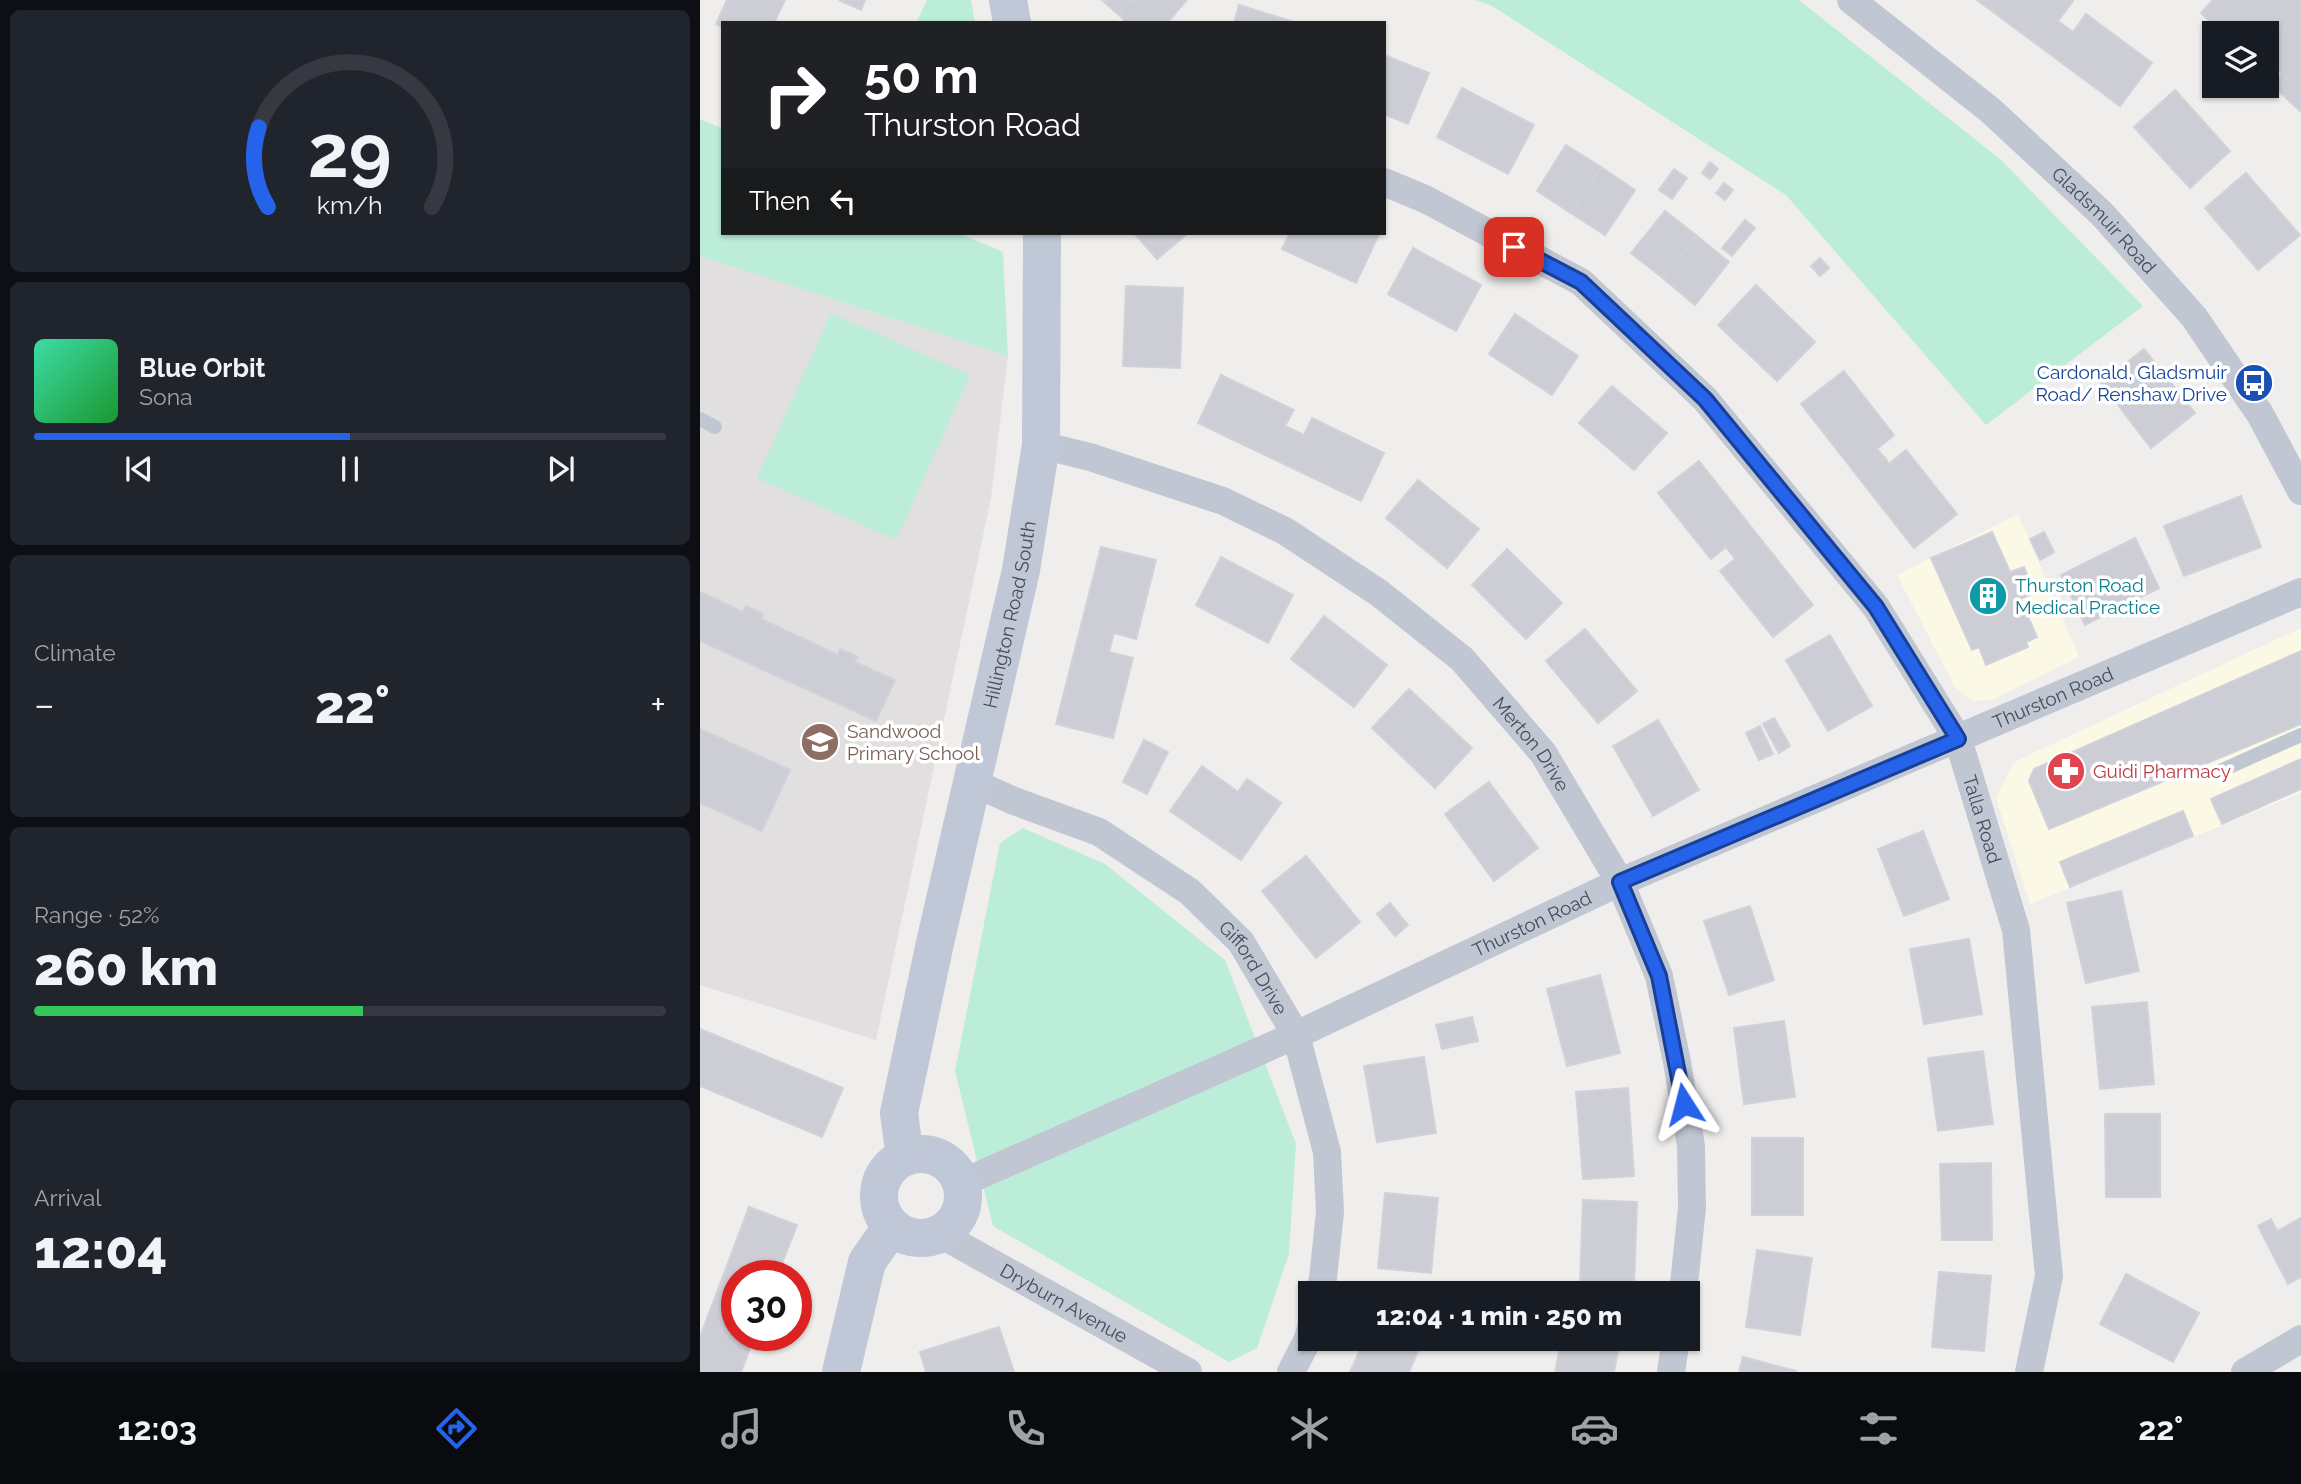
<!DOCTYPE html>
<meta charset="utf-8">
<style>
body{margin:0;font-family:Raleway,sans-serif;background:#20242c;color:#f1f3f6;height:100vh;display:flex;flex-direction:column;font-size:26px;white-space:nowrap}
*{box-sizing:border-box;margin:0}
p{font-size:23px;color:#9ea1a6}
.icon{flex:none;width:38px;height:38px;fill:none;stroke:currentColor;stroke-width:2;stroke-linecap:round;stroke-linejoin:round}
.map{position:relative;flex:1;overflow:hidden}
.panel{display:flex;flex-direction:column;gap:10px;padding:10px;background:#0d0f14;width:700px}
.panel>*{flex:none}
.top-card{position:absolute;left:21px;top:21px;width:665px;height:214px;border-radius:0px;box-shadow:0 2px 5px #0004;background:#202124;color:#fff;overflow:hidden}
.buttons{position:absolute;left:1502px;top:21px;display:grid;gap:14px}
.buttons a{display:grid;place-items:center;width:77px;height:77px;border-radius:0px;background:#171b24;box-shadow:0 2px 5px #0004;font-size:35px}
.speed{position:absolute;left:21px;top:1260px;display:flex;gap:14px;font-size:35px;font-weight:700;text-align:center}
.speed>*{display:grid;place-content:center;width:91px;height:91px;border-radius:50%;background:#171b24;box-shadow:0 2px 5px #0004;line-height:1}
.speed .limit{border:10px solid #d22;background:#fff;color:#111}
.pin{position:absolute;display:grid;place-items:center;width:60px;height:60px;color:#fff;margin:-30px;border-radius:14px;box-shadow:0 4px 10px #0006}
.me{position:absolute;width:77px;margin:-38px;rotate:351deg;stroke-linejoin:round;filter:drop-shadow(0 0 5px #0008)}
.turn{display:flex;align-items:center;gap:24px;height:147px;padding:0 28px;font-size:32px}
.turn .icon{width:91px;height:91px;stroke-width:2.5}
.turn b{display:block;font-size:49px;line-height:60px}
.then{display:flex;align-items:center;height:66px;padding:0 28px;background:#0003;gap:14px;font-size:26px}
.big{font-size:52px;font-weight:800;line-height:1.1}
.panel .tile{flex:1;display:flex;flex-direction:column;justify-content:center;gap:10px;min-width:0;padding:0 24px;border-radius:10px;background:#20242c}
.panel .dial{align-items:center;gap:0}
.dial svg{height:182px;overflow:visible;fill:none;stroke:#363941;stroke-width:7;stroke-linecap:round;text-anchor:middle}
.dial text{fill:#f1f3f6;stroke:none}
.song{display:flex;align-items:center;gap:21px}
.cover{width:84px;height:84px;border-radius:10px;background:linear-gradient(135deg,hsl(160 70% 55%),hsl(130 70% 35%))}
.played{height:7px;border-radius:4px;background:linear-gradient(90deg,#2563eb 50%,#363941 50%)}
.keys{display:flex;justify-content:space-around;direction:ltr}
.heat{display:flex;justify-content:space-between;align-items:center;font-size:38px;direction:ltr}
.charge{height:10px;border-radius:5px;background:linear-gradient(90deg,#34c759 52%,#363941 0)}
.trip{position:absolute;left:598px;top:1281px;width:402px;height:70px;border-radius:0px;background:#171b24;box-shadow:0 2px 5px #0004;font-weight:800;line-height:70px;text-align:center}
.dock{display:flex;height:112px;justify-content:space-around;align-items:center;background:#090b0e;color:#9ea1a6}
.dock .icon{width:49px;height:49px}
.dock .active{color:#2563eb}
.dock b{font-size:32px;color:#f1f3f6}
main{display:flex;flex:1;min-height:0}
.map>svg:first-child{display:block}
</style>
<main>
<section class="panel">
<div class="tile dial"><svg viewBox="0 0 100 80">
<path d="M14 69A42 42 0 1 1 86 69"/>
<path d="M14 69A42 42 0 0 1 10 34" stroke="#2563eb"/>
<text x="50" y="56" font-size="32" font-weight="700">29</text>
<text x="50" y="72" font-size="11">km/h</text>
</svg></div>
<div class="tile">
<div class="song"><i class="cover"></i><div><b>Blue Orbit</b><p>Sona</p></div></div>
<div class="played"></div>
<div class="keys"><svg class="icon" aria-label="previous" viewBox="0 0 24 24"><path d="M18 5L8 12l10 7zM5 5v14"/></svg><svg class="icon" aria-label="pause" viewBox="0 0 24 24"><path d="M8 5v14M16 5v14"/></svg><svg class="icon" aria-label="next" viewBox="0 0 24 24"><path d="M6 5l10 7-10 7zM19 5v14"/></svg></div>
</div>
<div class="tile"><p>Climate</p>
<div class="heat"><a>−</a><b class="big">22°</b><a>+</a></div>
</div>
<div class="tile"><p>Range · 52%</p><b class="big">260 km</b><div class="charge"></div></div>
<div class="tile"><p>Arrival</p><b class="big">12:04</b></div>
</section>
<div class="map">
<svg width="1601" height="1372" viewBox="0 0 1601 1372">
<rect width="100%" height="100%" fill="#f0eeed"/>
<g fill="#fbf9e6">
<polygon points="1318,514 1379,657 1292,700 1272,701 1255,687 1197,575"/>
<polygon points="1601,628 1601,793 1330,904 1296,798 1314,762"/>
</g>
<polygon fill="#e1dfdf" points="0,256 308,356 291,498 176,1040 0,985"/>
<g fill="#bcedd8">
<polygon points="227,0 271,0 275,23 216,23"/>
<polygon points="776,0 1099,0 1300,159 1443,306 1286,425 1086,195 792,6"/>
<polygon points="0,119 23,129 23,233 259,233 303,252 308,356 0,256"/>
<polygon points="131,313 270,375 196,540 57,478"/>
<polygon points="323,828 405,864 525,960 596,1144 589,1254 557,1348 529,1362 293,1226 255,1071 300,843"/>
</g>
<g fill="#cdced5" stroke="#d1d2d9" stroke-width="2">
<polygon points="27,0 85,0 74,23 23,23 23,27 16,24"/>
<polygon points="139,0 165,0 161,10"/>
<polygon points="402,0 432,0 419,15"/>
<polygon points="432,0 485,0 486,1 467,23 427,23 419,15"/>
<polygon points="1277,0 1371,0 1373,1 1358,21 1373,32 1386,14 1452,63 1420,106"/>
<polygon points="1513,0 1601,0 1601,112 1572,85 1582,74 1566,59 1566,46 1575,37 1558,21 1546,33 1522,33 1501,13"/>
<polygon points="539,5 597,23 534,23"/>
<polygon points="684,55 729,73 708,124 684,114"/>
<polygon points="762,88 834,125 808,174 737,137"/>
<polygon points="1475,90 1530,151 1490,188 1434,127"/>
<polygon points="866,145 901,167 871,213 837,191"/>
<polygon points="1010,162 1018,169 1010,179 1002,173"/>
<polygon points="901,167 935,190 905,235 871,213"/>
<polygon points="974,169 987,178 972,199 959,190"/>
<polygon points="1546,173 1600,235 1558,270 1505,208"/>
<polygon points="1024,183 1033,190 1025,200 1016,193"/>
<polygon points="965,211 997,236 963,278 931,253"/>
<polygon points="1045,220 1055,228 1032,256 1022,248"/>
<polygon points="434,233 488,233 457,259"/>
<polygon points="590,233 676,233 679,234 656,283 582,249"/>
<polygon points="997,236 1029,262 995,305 963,278"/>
<polygon points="713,248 781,285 756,331 688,294"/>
<polygon points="1120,258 1129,268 1120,276 1111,266"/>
<polygon points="1056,285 1115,342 1077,381 1018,325"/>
<polygon points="426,286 483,288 480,368 423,366"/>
<polygon points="815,314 878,356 852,395 789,354"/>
<polygon points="1444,349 1495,413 1451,448 1401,383"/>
<polygon points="1144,371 1194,435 1177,449 1185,458 1159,478 1101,404"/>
<polygon points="521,375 594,410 585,426 604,435 612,418 684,453 661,501 498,423"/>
<polygon points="912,386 967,433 934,470 879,423"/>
<polygon points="1206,450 1257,514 1214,548 1159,478 1185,458 1189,464"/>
<polygon points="999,461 1113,605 1073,637 1020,571 1035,559 1026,547 1011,559 958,493"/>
<polygon points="718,480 779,529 747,568 686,518"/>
<polygon points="1541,496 1561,547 1484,576 1464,526"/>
<polygon points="1292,532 1310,572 1324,567 1335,593 1320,599 1337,637 1326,642 1328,647 1286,665 1279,647 1272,650 1231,558"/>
<polygon points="1344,532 1354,552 1340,560 1330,539"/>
<polygon points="1435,538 1459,588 1385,625 1361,575"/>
<polygon points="401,547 456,560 436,639 414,633 409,652 433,658 413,738 356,724"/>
<polygon points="807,549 862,603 826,639 772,585"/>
<polygon points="521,557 593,595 568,643 496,605"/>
<polygon points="0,592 43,612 46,606 63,614 61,619 138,655 140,649 158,657 155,662 195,680 176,721 0,641"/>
<polygon points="624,616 687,665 654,707 591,659"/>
<polygon points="885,629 937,691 898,723 846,661"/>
<polygon points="1130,635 1172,706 1128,731 1086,660"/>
<polygon points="1601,651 1601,724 1349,829 1329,781 1334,769"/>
<polygon points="709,689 772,748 735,788 672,728"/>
<polygon points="1074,718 1090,746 1079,753 1063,724"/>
<polygon points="958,720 999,790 953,816 913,746"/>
<polygon points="1060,726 1073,754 1059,760 1046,733"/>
<polygon points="0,729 90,770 62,831 0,803"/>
<polygon points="444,740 468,752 447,794 423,782"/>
<polygon points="1601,759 1601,789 1522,824 1511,799"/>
<polygon points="502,766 538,792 547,779 581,803 541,860 470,811"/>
<polygon points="789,782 838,848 794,881 745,814"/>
<polygon points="1483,811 1493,836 1370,887 1360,862"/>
<polygon points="1223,831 1249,899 1204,916 1178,849"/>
<polygon points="606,856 660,922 616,958 562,891"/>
<polygon points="1421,891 1439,971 1386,983 1367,903"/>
<polygon points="690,903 708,925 695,936 677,914"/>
<polygon points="1050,906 1074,980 1029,995 1004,921"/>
<polygon points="1269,939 1282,1014 1224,1024 1210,949"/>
<polygon points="900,975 920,1053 867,1066 847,989"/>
<polygon points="1447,1002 1454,1084 1400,1089 1392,1007"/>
<polygon points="772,1017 778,1041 742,1049 736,1025"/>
<polygon points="1084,1021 1095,1097 1044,1104 1034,1028"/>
<polygon points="0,1029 143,1088 122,1137 0,1086"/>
<polygon points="1283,1051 1293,1124 1238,1131 1228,1058"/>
<polygon points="724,1057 736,1133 677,1142 664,1066"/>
<polygon points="928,1088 934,1176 883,1179 876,1092"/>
<polygon points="1405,1114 1460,1114 1460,1197 1406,1197"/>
<rect x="1052" y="1138" width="51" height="77"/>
<polygon points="1291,1163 1292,1240 1242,1240 1240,1164"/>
<polygon points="685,1193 738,1198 731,1273 678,1268"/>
<polygon points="883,1200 937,1202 934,1286 880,1284"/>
<polygon points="49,1207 97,1225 77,1276 37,1276 37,1335 55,1335 41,1372 0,1372 0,1337"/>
<polygon points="1601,1218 1601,1277 1588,1284 1558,1226 1571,1219 1577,1231"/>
<polygon points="1057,1250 1112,1258 1100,1335 1046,1327"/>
<polygon points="1239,1272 1291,1276 1284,1351 1232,1347"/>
<polygon points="1426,1274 1499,1313 1473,1362 1400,1324"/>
<polygon points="299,1327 314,1372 226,1372 220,1352"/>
<polygon points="665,1339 723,1339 709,1372 650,1372"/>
<polygon points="862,1339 920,1339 914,1372 855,1372"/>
<polygon points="1043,1357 1096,1371 1095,1372 1039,1372"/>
</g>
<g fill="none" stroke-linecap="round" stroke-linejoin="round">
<g stroke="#c1c7d2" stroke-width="14">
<polyline points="0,419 15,427"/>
<polyline points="1520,771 1601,735"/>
</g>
<g stroke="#c1c7d2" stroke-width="28">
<path id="s1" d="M1151 0 1290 110 1402 214 1494 317 1560 414 1601 491"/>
<path id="s2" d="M684 182 725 199 881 282 1005 399 1176 607 1258 739 1316 930 1349 1276 1329 1372"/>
<path id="s3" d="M341 445 390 457 523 501 585 531 679 593 762 659 843 753 920 882 959 976 977 1062 991 1146 992 1208 983 1293"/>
<path id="s4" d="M274 783 314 801 399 832 490 892 541 942 596 1035 627 1152 630 1212 623 1278 620 1293"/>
<path id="s5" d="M262 1183 596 1035 920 882 1601 592"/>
<path id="s6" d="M240 1234 488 1372"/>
<polyline points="591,1372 608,1339 611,1328"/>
<polyline points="971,1372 976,1339"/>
<polyline points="1545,1372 1601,1339"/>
</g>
<g stroke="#c0c7d6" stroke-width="38">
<polyline points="308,0 312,23"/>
<circle cx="221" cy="1196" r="42"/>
<path id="s7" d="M205 1157 199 1113 235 943 321 570 341 445 342 233"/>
<polyline points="141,1372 167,1262 192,1226"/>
</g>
</g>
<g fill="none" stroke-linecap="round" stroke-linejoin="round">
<g stroke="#184099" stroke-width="18">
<polyline id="route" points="814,247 881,282 1005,399 1176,607 1258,739 920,882 959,976 984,1104"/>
</g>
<use href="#route" stroke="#2563eb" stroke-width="12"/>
</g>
<defs>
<g id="bus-disc" transform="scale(2.0125)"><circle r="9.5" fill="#1a4fb4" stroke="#fff"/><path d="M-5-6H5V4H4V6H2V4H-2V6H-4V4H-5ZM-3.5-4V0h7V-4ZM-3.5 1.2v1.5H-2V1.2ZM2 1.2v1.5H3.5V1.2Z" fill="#fff"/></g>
<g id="building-disc" transform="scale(2.0125)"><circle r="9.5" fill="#0f9aa8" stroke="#fff"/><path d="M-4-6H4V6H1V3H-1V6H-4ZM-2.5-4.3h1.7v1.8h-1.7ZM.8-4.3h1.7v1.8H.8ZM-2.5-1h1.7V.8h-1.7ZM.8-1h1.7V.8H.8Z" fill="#fff"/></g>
<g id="school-disc" transform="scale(2.0125)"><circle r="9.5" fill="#8d6e63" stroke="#fff"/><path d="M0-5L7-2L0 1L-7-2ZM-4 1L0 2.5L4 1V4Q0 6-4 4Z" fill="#fff"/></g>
<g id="pharmacy-disc" transform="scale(2.0125)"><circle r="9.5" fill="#e0444e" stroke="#fff"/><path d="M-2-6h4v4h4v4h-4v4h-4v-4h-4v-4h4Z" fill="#fff"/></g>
</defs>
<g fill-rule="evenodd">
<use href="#bus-disc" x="1554" y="383"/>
<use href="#building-disc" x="1288" y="596"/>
<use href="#school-disc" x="120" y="742"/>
<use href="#pharmacy-disc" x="1366" y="771"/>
</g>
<g text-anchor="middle" stroke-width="7" stroke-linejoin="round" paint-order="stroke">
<g font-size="19" fill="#464d5a" stroke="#fff">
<text dy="7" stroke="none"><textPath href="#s1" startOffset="336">Gladsmuir Road</textPath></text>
<text dy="7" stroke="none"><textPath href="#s7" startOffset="555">Hillington Road South</textPath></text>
<text dy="7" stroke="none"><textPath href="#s5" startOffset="1194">Thurston Road</textPath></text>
<text dy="7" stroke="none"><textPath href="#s3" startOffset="588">Merton Drive</textPath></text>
<text dy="7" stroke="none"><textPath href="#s2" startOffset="900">Talla Road</textPath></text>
<text dy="7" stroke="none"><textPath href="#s5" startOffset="626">Thurston Road</textPath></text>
<text dy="7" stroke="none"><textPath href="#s4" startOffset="343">Gifford Drive</textPath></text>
<text dy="7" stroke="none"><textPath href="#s6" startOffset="142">Dryburn Avenue</textPath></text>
</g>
<g font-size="19" fill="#164399" stroke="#fff" text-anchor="end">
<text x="1527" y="379">Cardonald, Gladsmuir<tspan x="1527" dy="22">Road/ Renshaw Drive</tspan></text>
</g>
<g font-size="19" fill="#0d838f" stroke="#fff" text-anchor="start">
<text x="1315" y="592">Thurston Road<tspan x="1315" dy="22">Medical Practice</tspan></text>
</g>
<g font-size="19" fill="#785e54" stroke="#fff" text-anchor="start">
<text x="147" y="738">Sandwood<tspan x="147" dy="22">Primary School</tspan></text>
</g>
<g font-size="19" fill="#be3a42" stroke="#fff" text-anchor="start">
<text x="1393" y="778">Guidi Pharmacy</text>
</g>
</g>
</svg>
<div class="buttons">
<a><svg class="icon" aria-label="layers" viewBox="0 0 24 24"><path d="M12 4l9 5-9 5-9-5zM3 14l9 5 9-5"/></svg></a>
</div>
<div class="speed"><div class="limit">30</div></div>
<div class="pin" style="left:814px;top:247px;background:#d93025"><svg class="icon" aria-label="arrive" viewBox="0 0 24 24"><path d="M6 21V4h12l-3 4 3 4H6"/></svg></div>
<svg class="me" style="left:984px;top:1104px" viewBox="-20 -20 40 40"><path d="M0-17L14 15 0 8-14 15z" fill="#2563eb" stroke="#fff" stroke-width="4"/></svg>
<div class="trip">12:04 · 1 min · 250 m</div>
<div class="top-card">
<div class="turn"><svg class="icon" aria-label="right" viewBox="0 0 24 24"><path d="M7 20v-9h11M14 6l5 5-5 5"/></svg><div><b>50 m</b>Thurston Road</div></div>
<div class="then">Then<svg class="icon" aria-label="left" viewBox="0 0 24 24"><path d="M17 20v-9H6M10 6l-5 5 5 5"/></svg></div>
</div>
</div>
</main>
<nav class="dock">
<b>12:03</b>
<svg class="icon active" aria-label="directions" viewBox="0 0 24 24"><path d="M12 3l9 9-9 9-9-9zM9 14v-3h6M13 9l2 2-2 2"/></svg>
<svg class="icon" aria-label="music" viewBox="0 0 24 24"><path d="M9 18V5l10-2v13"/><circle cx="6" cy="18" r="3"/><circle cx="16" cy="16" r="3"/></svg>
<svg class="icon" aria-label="phone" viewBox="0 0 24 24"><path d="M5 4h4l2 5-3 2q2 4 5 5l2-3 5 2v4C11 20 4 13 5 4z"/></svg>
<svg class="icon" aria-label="climate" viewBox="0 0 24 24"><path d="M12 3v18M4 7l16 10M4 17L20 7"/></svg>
<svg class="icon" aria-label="car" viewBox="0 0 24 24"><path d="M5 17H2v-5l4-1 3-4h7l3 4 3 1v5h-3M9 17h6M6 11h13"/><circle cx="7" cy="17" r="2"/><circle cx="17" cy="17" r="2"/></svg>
<svg class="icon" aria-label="filters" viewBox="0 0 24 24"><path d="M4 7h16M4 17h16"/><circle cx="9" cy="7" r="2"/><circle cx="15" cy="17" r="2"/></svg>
<b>22°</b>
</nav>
